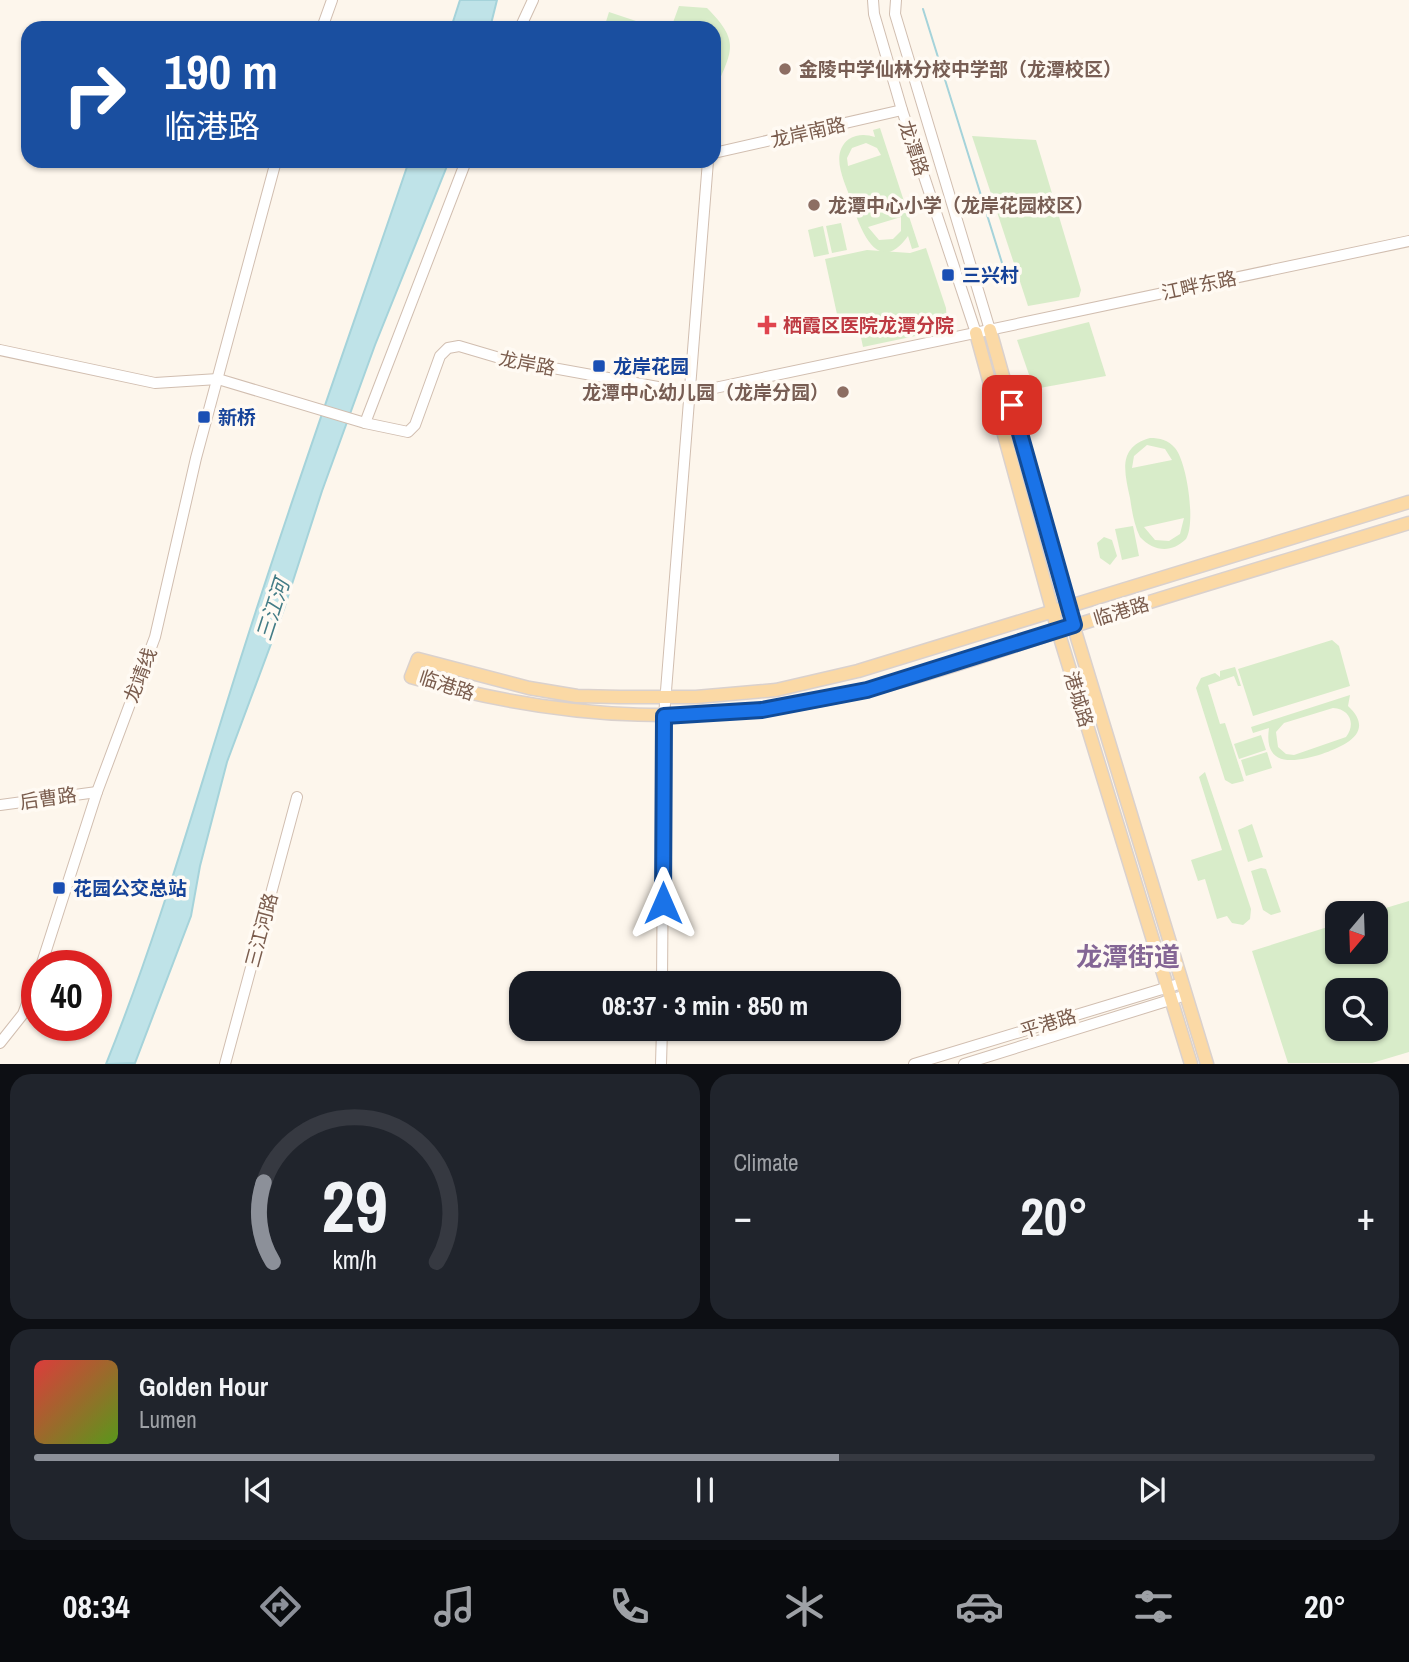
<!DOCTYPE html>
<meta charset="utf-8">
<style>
body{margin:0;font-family:"Archivo Narrow","Noto Sans SC",sans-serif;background:#20242c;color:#f1f3f6;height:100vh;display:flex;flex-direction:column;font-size:26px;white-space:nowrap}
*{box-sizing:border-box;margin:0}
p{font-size:23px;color:#9ea1a6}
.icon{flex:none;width:38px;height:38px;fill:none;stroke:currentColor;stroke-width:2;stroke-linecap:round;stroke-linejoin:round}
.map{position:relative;height:1064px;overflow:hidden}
.sheet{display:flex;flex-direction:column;gap:10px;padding:10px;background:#0d0f14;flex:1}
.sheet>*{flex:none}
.guide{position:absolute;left:21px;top:21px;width:700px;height:147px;border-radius:21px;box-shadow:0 2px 5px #0004;background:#1a4fa0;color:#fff;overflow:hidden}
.needle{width:46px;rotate:199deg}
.buttons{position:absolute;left:1325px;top:901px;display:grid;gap:14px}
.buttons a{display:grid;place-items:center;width:63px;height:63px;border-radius:14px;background:#171b24;box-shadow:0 2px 5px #0004;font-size:35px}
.speed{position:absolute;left:21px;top:950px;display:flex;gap:14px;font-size:35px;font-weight:700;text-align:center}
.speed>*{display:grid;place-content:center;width:91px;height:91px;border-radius:50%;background:#171b24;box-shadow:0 2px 5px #0004;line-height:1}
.speed .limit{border:10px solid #d22;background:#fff;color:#111}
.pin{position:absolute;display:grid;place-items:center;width:60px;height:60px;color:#fff;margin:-30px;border-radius:14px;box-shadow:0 4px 10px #0006}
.me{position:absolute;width:77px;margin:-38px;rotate:0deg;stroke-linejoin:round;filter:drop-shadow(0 0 5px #0008)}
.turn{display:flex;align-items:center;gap:24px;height:147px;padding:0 28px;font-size:32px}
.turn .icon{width:91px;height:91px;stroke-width:2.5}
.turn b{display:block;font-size:49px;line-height:60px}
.big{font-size:52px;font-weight:800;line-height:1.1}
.sheet .card{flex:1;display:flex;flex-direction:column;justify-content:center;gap:10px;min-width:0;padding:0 24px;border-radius:21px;background:#20242c}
.sheet .dial{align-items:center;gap:0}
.dial svg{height:182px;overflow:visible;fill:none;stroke:#363941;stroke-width:7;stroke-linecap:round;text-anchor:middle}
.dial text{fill:#f1f3f6;stroke:none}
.song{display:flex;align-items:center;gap:21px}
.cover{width:84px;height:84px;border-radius:10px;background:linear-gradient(135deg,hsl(0 70% 55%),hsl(90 70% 35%))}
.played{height:7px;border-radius:4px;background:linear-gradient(90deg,#8c9099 60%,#363941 60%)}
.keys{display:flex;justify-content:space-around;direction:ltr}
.heat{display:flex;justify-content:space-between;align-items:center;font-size:38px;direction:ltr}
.sheet .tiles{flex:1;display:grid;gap:10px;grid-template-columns:1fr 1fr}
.card:last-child{grid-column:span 2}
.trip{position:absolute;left:509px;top:971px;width:392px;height:70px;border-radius:21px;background:#171b24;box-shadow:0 2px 5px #0004;font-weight:800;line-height:70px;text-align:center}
.tabs{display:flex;height:112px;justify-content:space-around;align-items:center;background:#090b0e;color:#9ea1a6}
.tabs .icon{width:49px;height:49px}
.tabs .active{color:#8c9099}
.tabs b{font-size:32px;color:#f1f3f6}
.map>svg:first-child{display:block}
</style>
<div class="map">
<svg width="1409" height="1064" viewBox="0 0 1409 1064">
<rect width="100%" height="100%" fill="#fdf6ec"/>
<g fill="#d8ecc9" fill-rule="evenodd">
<path d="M679 6 707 8C743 44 730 52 714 94V28H671Z"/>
<polygon points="609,12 642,23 640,28 604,28"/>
<path d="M880 128 919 247 912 249 908 236C877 280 858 224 851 200 845 182 829 154 849 139 857 134 866 134 875 137L873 130ZM866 143 877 148 881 155 848 166 847 158 852 148ZM901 217V231L893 239 879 240 868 227Z"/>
<polygon points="972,136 1036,140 1081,290 1079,297 1028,306"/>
<polygon points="841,223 847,250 832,253 826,226"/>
<polygon points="823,226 829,254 814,257 808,230"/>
<polygon points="926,248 946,308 947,323 939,331 863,347 859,328 853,325 840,328 825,259 867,250 910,253"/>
<polygon points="1089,322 1106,376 1034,389 1017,340"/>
<path d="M1150 438C1160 438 1168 440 1175 448 1187 462 1196 523 1186 539 1172 553 1154 552 1140 537 1134 525 1132 511 1130 498 1124 471 1118 447 1150 438ZM1147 445 1165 449 1172 460 1132 468 1134 456ZM1184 518 1180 534 1169 541 1155 540 1144 527Z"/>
<polygon points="1133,526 1139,556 1122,560 1115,529"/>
<polygon points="1104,537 1112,540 1117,556 1110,565 1100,558 1097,543"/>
<polygon points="1332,640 1339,646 1350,686 1253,716 1238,669"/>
<polygon points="1235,667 1241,686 1238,686 1234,676 1208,685 1220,724 1225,723 1244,781 1232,784 1225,780 1196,688 1201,678 1215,673 1220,677 1220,671"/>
<path d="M1350 695 1348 706C1376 732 1345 746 1322 754 1296 762 1263 769 1269 728L1253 733 1251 727ZM1333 708C1350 709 1356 724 1346 737L1294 755 1286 754 1278 747 1276 732 1284 723Z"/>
<polygon points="1261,735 1266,750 1239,759 1234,744"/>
<polygon points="1267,752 1272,768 1246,776 1241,760"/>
<polygon points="1205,772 1251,909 1250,919 1243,925 1232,923 1227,916 1217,919 1205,879 1198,881 1191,860 1222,850 1199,777"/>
<polygon points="1252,824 1263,857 1248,862 1238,830"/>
<polygon points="1261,868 1266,869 1281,912 1271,915 1263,910 1251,871"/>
<path d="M1409 901V1052L1372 1063H1288L1252 951 1337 924V952H1376V914L1369 913ZM1337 990H1376V1029H1337Z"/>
</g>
<g fill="#bfe3e8" stroke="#a5d3da" stroke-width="2">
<polygon points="460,0 497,0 490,28 451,28"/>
<path d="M409 161H449L375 345 322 491 284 609 227 762 200 866 191 916 135 1063 106 1064C154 945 189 824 227 702 283 521 348 341 409 161Z"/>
</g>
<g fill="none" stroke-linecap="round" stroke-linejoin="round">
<polyline stroke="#a5d3da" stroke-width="2" points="923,9 1007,279"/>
<g stroke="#d1beb0" stroke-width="12">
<g id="minor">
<polyline points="873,0 874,14 902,110 976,333"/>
<polyline points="896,0 895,14 990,330"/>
<polyline points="322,28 332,0"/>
<polyline points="520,28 533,0"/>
<polyline points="714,153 902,110"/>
<polyline points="0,350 155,383 218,379 365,423 408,432 415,425 440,356 448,348 459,346 503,359 691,393 1409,241"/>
<polyline points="365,423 466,161"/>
<polyline points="0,805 97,792"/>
<polyline points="41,966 97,792 155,637 196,458 276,161"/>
<polyline points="662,984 664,716 708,161"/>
<polyline points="0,1043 23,1014 37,978"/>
<polyline points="225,1064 297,797"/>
<polyline points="661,1064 662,1029"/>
<polyline points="914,1064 1182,983"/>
<polyline points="964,1064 1186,995"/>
</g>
</g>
<g stroke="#dad1cd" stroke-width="15">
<g id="major">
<polyline points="990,330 1068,608 1207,1064"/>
<polyline points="976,333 1058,631 1191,1064"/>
<path d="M1409 502 858 671 776 690 696 697H620L577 696 529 688 418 659 411 677C564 722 712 728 867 690 947 670 1026 641 1105 616 1206 584 1308 554 1409 523"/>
</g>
</g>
<use href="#minor" stroke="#fff" stroke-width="10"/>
<use href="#major" stroke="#fbd9a5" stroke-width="12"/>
</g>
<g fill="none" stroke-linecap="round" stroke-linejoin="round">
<g stroke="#114b97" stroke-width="18">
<polyline id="route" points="663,903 664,716 762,710 867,690 1074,625 1012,405"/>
</g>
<use href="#route" stroke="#1a73e8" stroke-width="12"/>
</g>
<g fill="#8d6e63" stroke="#fffaf3" stroke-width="2.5">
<circle cx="785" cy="69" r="7"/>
<circle cx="814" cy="205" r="7"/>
<circle cx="843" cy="392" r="7"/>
</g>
<g fill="#1a4fb4" stroke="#fffaf3" stroke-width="2.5">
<rect x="941" y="268" width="14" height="14" rx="3.5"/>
<rect x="592" y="359" width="14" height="14" rx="3.5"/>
<rect x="197" y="410" width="14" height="14" rx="3.5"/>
<rect x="52" y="881" width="14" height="14" rx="3.5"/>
</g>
<path fill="#e0444e" stroke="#fffaf3" stroke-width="2.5" d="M763.5 314.5h7v7h7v7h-7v7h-7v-7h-7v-7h7z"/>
<g text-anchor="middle" stroke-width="7" stroke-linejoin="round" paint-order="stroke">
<g font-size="19" font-weight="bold" fill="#785e54" stroke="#fffaf3" text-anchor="start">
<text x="799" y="76">金陵中学仙林分校中学部（龙潭校区）</text>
<text x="828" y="212">龙潭中心小学（龙岸花园校区）</text>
<text x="829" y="399" text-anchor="end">龙潭中心幼儿园（龙岸分园）</text>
</g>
<g font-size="19" fill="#7a5c4d" stroke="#fffaf3">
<text transform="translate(808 132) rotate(-13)" y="7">龙岸南路</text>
<text transform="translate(914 148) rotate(72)" y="7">龙潭路</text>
<text transform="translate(1199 285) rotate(-12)" y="7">江畔东路</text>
<text transform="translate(527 363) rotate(11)" y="7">龙岸路</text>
<text transform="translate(1121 611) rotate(-17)" y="7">临港路</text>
<text transform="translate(140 675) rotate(-69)" y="7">龙靖线</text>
<text transform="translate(447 685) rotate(18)" y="7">临港路</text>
<text transform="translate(1079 699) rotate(73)" y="7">港城路</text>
<text transform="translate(48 798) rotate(-8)" y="7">后曹路</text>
<text transform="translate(261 930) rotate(-75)" y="7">三江河路</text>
<text transform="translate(1048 1023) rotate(-17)" y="7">平港路</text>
</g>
<g font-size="19" font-weight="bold" fill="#164399" stroke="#fffaf3" text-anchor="start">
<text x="962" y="282">三兴村</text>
<text x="613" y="373">龙岸花园</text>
<text x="218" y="424">新桥</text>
<text x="73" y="895">花园公交总站</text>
</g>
<g font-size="19" font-weight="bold" fill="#be3a42" stroke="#fffaf3" text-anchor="start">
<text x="783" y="332">栖霞区医院龙潭分院</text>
</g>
<g font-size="21" font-style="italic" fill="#437c86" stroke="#fffaf3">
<text transform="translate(273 610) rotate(-72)" y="7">三江河</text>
</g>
<g font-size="26" font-weight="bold" fill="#846695" stroke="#fffaf3">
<text x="1128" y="966">龙潭街道</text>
</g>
</g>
</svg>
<div class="buttons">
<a><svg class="needle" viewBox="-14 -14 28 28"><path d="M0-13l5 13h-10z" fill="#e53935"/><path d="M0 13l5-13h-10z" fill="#9ea1a6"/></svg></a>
<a><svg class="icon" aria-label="search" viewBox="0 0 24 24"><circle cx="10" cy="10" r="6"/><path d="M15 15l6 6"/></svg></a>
</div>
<div class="speed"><div class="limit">40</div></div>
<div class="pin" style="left:1012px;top:405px;background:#d93025"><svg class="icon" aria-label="arrive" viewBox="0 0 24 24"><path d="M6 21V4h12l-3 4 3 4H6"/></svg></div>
<svg class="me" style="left:663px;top:903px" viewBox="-20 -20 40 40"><path d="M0-17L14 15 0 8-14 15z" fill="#1a73e8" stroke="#fff" stroke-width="4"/></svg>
<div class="trip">08:37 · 3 min · 850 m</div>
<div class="guide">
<div class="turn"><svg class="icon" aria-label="right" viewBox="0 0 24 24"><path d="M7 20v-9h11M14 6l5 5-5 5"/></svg><div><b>190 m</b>临港路</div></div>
</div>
</div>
<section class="sheet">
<div class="tiles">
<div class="card dial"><svg viewBox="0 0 100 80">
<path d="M14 69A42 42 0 1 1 86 69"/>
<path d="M14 69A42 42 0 0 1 10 34" stroke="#8c9099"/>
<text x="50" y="56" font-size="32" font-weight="700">29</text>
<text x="50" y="72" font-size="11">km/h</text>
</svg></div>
<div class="card"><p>Climate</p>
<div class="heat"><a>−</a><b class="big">20°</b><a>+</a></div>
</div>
<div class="card">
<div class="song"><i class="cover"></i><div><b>Golden Hour</b><p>Lumen</p></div></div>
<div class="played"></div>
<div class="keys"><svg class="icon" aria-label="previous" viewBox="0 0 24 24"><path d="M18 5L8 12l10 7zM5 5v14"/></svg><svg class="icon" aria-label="pause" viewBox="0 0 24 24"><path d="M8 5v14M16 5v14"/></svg><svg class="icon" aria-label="next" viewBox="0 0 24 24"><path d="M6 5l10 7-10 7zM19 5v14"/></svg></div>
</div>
</div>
</section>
<nav class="tabs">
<b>08:34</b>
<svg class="icon active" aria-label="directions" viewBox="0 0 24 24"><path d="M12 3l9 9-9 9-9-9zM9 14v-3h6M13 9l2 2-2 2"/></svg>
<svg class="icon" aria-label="music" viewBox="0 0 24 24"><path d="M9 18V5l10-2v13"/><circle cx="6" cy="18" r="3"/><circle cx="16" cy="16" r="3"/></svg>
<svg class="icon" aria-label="phone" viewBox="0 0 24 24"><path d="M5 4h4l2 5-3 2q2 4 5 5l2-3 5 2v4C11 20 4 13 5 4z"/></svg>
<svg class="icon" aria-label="climate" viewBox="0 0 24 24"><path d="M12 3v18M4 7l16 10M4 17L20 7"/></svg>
<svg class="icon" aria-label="car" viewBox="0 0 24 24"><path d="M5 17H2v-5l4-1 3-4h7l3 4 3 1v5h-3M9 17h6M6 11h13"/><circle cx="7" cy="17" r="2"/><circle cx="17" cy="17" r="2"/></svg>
<svg class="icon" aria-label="filters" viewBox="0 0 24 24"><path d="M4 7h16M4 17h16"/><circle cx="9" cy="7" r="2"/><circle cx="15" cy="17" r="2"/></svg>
<b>20°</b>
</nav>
